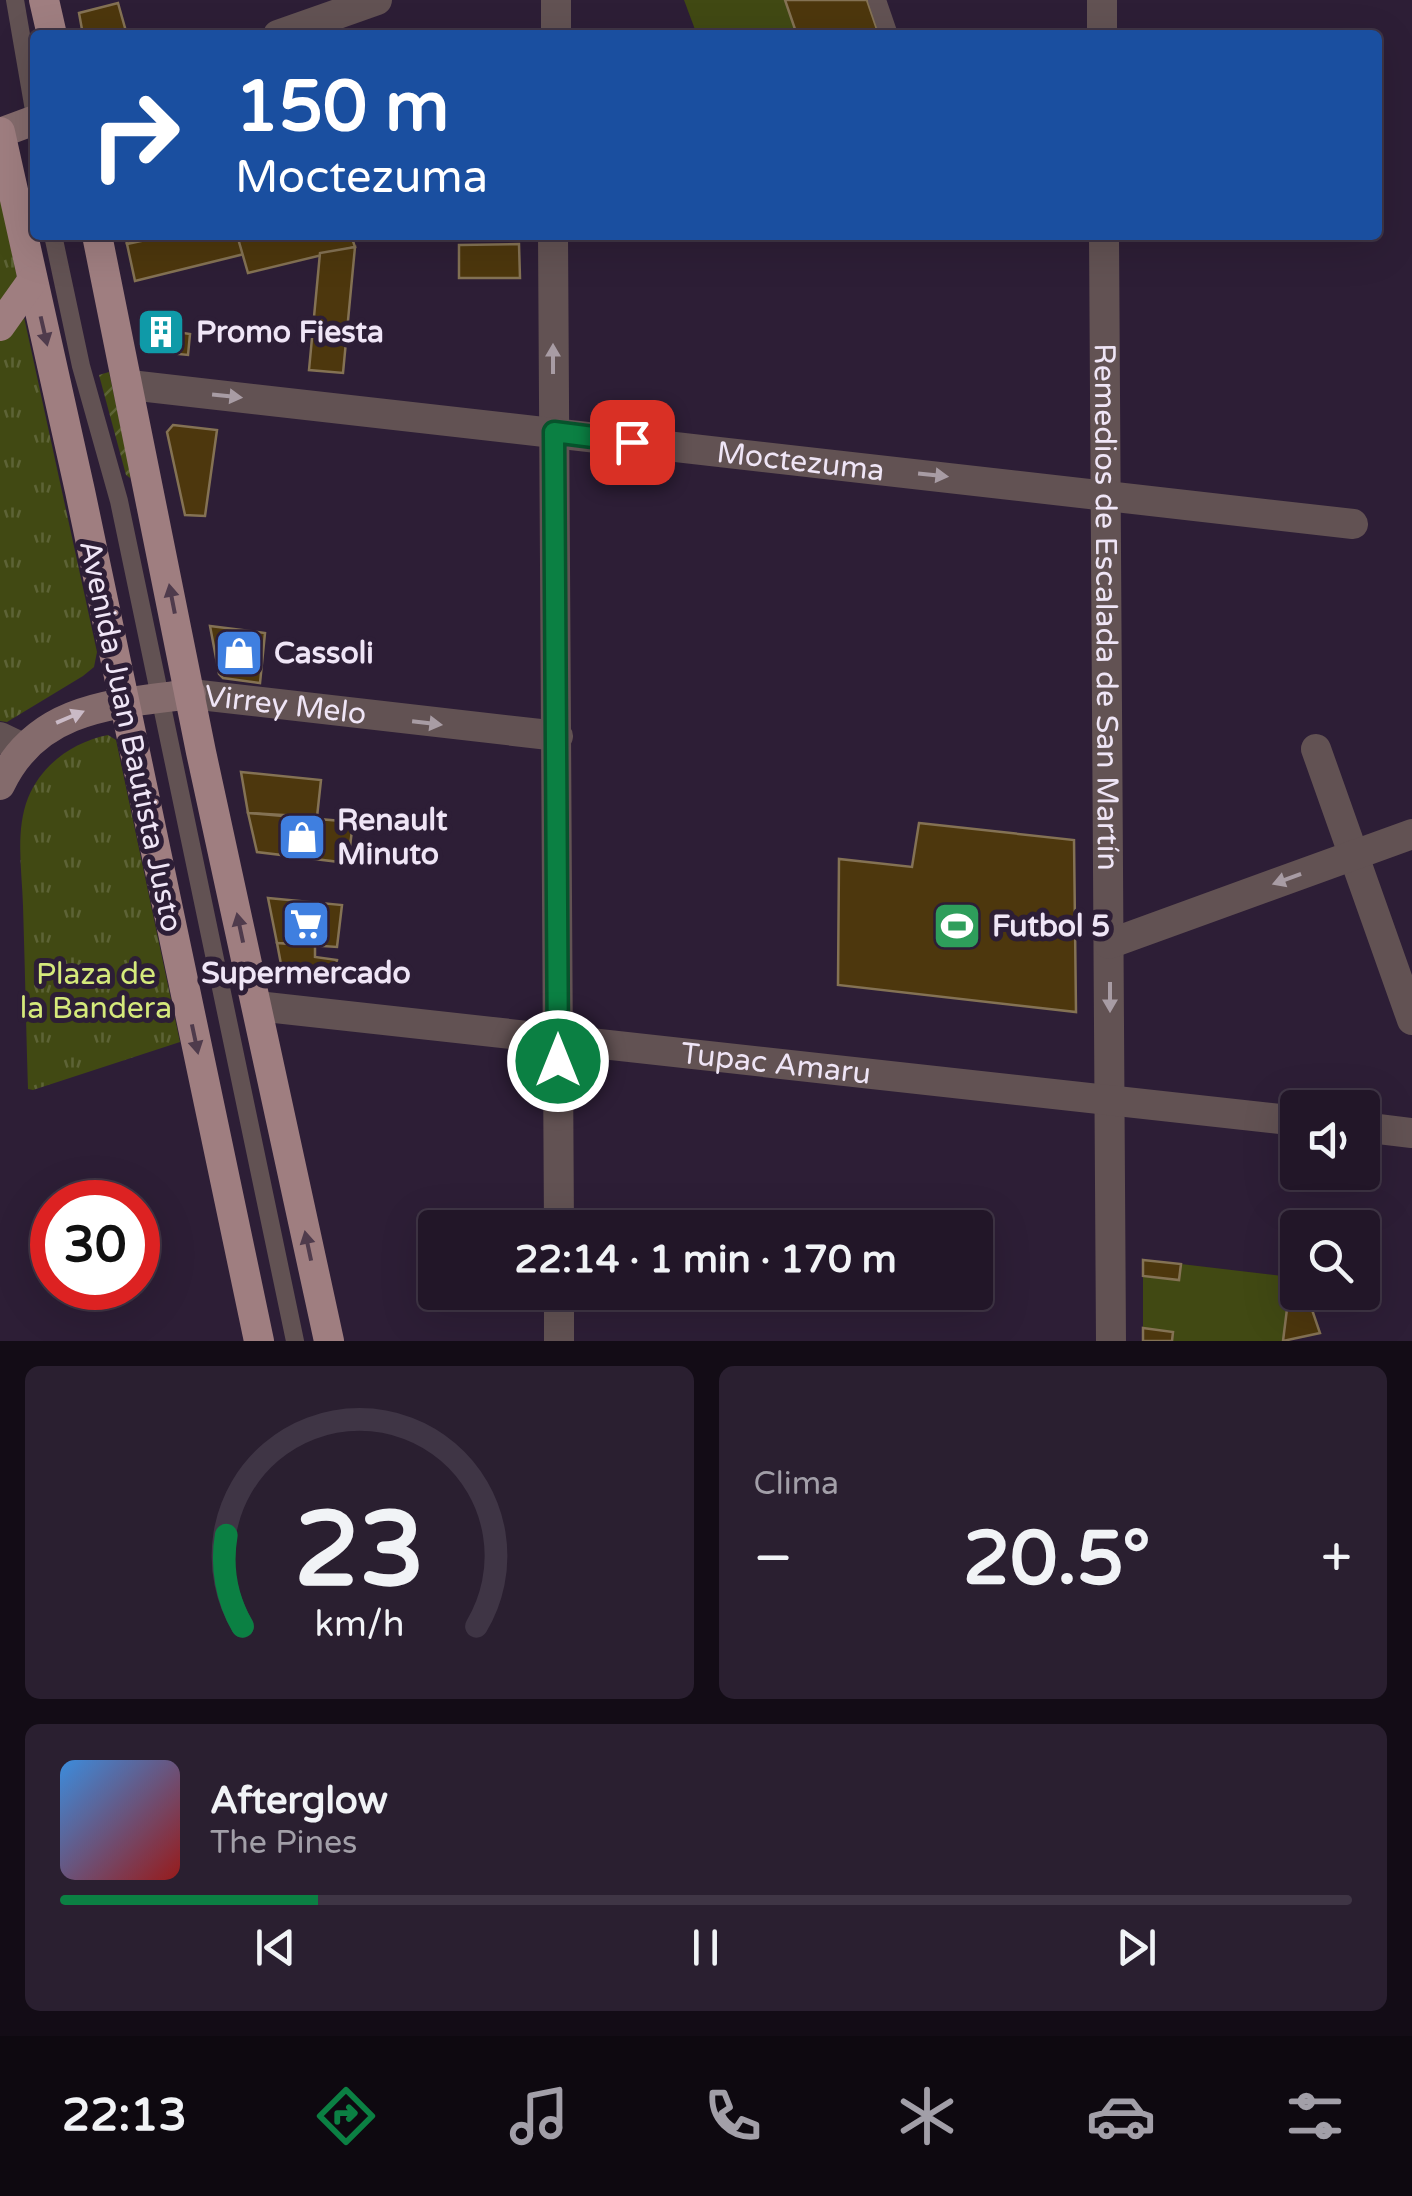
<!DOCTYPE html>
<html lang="es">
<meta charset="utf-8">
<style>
body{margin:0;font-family:"Varela Round",sans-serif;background:#2a1f30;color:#f1f3f6;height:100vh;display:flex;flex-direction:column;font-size:38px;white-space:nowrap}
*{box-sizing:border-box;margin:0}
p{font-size:32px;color:#a29fa8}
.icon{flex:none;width:55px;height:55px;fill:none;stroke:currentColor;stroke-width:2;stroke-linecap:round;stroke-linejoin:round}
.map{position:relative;height:1341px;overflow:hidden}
.sheet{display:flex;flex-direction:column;gap:25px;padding:25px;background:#130c16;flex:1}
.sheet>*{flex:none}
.top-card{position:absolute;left:30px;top:30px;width:1352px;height:210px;border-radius:10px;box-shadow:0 10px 40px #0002,0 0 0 2px #3f3545;background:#1a4fa0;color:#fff;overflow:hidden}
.buttons{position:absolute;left:1280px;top:1090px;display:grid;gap:20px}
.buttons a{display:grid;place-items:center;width:100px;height:100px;border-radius:10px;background:#221628;box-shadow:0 10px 40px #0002,0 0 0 2px #3f3545;font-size:50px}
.speed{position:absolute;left:30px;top:1180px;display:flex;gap:20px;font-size:50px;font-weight:700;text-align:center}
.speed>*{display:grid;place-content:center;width:130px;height:130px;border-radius:50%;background:#221628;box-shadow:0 10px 40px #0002,0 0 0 2px #3f3545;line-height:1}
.speed .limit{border:15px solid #d22;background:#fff;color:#111}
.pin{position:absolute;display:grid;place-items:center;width:85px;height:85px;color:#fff;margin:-42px;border-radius:20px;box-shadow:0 5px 15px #0006}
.me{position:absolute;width:110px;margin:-55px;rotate:0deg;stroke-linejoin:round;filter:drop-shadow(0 0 8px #0008)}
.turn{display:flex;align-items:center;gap:35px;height:210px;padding:0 40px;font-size:45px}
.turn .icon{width:130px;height:130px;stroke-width:2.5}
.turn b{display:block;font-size:70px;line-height:85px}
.big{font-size:75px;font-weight:800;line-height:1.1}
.sheet .tile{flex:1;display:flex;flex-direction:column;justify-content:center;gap:15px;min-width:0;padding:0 35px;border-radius:15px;background:#2a1f30}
.sheet .dial{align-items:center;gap:0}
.dial svg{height:260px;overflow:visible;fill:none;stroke:#3f3545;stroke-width:7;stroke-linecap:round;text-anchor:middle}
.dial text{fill:#f1f3f6;stroke:none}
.song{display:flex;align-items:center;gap:30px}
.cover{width:120px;height:120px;border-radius:15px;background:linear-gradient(135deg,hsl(210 70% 55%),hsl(0 70% 35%))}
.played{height:10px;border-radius:5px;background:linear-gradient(90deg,#0b8043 20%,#3f3545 20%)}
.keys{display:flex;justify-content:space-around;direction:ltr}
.heat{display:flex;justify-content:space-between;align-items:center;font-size:55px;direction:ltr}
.sheet .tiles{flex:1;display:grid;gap:25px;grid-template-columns:1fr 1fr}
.tile:last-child{grid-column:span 2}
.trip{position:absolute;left:418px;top:1210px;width:575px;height:100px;border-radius:10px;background:#221628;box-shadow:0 10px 40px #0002,0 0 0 2px #3f3545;font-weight:800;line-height:100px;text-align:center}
.tabs{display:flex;height:160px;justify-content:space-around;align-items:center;background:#0e0910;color:#a29fa8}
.tabs .icon{width:70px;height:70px}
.tabs .active{color:#0b8043}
.tabs b{font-size:45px;color:#f1f3f6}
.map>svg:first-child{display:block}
</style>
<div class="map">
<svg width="1412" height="1341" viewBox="0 0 1412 1341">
<defs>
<pattern id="park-tufts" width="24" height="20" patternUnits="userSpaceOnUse" patternTransform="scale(2.5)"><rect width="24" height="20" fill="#414913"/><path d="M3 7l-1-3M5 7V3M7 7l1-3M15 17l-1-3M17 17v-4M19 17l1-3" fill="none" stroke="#5d6336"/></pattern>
<pattern id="garden-furrows" width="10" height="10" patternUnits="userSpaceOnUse" patternTransform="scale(2.5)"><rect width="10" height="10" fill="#414913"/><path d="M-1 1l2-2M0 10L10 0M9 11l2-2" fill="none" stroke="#5d6336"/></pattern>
</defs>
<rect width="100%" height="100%" fill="#2d1e36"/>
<g fill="url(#park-tufts)">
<polygon points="0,195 17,276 0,313"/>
<polygon points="24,317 97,652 94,667 83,676 7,722 0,721 0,338"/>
<path d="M108 735 116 740 180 1042 33 1090 28 1089C26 1027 25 966 23 905 22 871 15 831 28 798 42 764 73 742 108 735Z"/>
</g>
<polygon fill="url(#garden-furrows)" points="109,372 131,474 130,478 126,475 99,375"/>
<g fill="#414913">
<polygon points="684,0 785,0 797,35 697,35"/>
<polygon points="1181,1264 1291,1277 1283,1341 1172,1341 1172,1332 1143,1328 1143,1276 1179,1280"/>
</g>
<g fill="#4d370d" stroke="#847254" stroke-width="2.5">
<polygon points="785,0 867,0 879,35 797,35"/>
<polygon points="118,3 127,35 83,35 79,13"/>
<polygon points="125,235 169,235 127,244"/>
<polygon points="169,235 237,235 244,254 135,281 127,244"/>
<polygon points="237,235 351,235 355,247 248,273"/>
<polygon points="519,244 520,278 459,278 459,245"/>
<polygon points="355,247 343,373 309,370 320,253"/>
<polygon points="161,311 164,330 190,334 188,355 149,351 142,317"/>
<polygon points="173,425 217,430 205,516 185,515 167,432"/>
<polygon points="210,626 265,633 260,683 223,678 219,674"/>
<polygon points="241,772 321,780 317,817 248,813"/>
<polygon points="248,813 353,822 348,863 257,852"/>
<polygon points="919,823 1074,840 1076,1012 838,985 839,859 912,867"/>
<polygon points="268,898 342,905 337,947 277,943"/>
<polygon points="277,943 315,946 315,957 337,960 333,984 284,980"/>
<polygon points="1143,1260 1181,1264 1179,1280 1143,1276"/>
<polygon points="1291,1277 1298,1278 1298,1292 1306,1292 1320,1333 1283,1341"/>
<polygon points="1143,1328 1173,1332 1172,1341 1143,1341"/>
</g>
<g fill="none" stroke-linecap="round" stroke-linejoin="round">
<g stroke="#625253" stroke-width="18">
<polyline points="15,0 35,116"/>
<polyline points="877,0 889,35"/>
<polyline points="53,235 81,366 119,501 295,1341"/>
</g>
<g stroke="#625253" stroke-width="30">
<polyline points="1102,0 1102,35"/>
<polyline points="556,35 556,0"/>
<polyline points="553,235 559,1228"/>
<path id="s1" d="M1104 235 1111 1341"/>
<path id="s2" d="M130 385 1353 524"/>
<path id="s3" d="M191 694 558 736"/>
<polyline points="0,737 23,748"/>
<polyline points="1316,749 1412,1020"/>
<polyline points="1109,944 1412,834"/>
<path id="s4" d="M257 1006 1298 1121"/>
<polyline points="1362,1127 1412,1133"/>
<polyline points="559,1292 559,1341"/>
</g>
<polyline stroke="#625253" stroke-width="30" points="278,35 377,0"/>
<g stroke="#846b6c" stroke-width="30">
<polyline points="0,133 35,120"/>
<path d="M0 785C37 706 114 704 191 694"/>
</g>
<g stroke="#9f7e80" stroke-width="30">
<polyline points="44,0 52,35"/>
<polyline points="0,132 80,491 259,1341"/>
<polyline points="97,235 201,752 329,1341"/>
<polyline points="0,326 32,281"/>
</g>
</g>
<defs><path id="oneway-solid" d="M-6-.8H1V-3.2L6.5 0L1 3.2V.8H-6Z" transform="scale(2.5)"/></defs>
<g fill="#4f3b4c">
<use href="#oneway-solid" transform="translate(44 331) rotate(77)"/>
<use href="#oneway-solid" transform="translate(172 599) rotate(-101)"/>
<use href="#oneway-solid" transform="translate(240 928) rotate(-102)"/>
<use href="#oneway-solid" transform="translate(195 1039) rotate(78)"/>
<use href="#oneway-solid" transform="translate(308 1246) rotate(-102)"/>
</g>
<g fill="#a89ca4">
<use href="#oneway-solid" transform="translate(553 359) rotate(-90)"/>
<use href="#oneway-solid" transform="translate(227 396) rotate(6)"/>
<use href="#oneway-solid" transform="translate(933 475) rotate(6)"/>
<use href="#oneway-solid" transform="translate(427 723) rotate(7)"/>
<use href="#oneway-solid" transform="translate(1287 879) rotate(160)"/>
<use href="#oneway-solid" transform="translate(1110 997) rotate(90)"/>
</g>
<use fill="#cabac6" href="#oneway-solid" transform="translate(70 717) rotate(-23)"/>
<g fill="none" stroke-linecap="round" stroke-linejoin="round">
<g stroke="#07532c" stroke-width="25">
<polyline id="route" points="558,1061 554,432 632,442"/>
</g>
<use href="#route" stroke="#0b8043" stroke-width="18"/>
</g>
<defs>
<g id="building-square" transform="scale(2.5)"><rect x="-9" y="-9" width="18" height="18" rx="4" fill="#0f9aa8" stroke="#2d1e36"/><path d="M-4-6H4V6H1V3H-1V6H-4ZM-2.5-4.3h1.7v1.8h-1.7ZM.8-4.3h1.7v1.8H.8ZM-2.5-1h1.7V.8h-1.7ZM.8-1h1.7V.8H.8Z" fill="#fff"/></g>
<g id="shop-square" transform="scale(2.5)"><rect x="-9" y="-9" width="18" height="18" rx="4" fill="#3f7fe0" stroke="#2d1e36"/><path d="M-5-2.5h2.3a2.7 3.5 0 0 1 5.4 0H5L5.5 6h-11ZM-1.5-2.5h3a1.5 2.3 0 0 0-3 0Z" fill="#fff"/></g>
<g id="supermarket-square" transform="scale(2.5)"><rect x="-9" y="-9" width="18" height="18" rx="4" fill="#3f7fe0" stroke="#2d1e36"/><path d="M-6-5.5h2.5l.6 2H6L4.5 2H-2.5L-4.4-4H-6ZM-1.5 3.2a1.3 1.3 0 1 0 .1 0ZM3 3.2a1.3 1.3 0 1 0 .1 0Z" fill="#fff"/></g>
<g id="stadium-square" transform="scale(2.5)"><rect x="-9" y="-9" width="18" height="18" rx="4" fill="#2e9e5b" stroke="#2d1e36"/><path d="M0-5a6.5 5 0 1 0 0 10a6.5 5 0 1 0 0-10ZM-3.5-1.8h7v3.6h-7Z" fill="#fff"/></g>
</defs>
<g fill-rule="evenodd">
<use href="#building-square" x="161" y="332"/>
<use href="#shop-square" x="239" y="653"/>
<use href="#shop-square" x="302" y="837"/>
<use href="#supermarket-square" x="306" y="924"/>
<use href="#stadium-square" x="957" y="926"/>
</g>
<g text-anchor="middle" stroke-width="10" stroke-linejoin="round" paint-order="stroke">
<g font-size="30" font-weight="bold" fill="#efe5f6" stroke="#2d1e36" text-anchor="start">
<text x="196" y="342">Promo Fiesta</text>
<text x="274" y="663">Cassoli</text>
<text x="337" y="830">Renault<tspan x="337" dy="34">Minuto</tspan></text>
<text x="992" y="936">Futbol 5</text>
<text x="306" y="983" text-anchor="middle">Supermercado</text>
</g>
<g font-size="30" fill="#efe5f6" stroke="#2d1e36">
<text dy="10" stroke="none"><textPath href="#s2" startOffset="675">Moctezuma</textPath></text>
<text dy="10" stroke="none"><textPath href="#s1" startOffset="372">Remedios de Escalada de San Martín</textPath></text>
<text dy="10" stroke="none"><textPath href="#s3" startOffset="95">Virrey Melo</textPath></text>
<text transform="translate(131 736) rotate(78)" y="10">Avenida Juan Bautista Justo</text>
<text dy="10" stroke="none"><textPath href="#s4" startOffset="522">Tupac Amaru</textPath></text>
</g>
<g font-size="30" fill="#d5e97b" stroke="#2d1e36">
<text x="96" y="984">Plaza de<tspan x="96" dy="34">la Bandera</tspan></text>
</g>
</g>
</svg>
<div class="buttons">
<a><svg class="icon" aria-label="sound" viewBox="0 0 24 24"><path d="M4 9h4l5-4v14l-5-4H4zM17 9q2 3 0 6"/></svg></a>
<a><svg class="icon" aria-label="search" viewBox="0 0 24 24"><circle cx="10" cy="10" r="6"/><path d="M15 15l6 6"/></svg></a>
</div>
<div class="speed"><div class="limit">30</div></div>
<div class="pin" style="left:632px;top:442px;background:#d93025"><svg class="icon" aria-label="arrive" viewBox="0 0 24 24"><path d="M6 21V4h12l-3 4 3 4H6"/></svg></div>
<svg class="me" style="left:558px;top:1061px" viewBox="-20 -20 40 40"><circle r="17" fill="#0b8043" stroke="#fff" stroke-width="3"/><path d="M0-11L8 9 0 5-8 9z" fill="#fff"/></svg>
<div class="trip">22:14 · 1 min · 170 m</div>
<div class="top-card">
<div class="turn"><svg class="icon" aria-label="right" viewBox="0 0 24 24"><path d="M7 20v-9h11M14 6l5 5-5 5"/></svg><div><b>150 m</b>Moctezuma</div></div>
</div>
</div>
<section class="sheet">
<div class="tiles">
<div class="tile dial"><svg viewBox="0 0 100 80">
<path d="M14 69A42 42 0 1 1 86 69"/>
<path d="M14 69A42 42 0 0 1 9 41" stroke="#0b8043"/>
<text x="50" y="56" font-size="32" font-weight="700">23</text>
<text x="50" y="72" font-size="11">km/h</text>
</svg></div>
<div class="tile"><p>Clima</p>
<div class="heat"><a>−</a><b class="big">20.5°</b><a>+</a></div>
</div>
<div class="tile">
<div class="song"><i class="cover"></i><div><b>Afterglow</b><p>The Pines</p></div></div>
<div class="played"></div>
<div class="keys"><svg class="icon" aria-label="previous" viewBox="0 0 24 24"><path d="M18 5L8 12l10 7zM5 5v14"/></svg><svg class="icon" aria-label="pause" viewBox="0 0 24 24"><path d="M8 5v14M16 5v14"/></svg><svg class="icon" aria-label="next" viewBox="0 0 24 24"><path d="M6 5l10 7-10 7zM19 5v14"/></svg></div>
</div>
</div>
</section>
<nav class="tabs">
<b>22:13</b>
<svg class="icon active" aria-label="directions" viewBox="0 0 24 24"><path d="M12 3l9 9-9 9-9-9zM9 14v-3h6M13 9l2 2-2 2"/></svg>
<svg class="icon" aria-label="music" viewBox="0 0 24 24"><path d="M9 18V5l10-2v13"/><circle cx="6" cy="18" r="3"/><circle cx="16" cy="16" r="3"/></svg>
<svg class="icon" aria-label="phone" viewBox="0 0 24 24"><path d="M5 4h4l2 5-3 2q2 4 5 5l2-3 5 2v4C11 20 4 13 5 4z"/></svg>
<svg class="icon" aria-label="climate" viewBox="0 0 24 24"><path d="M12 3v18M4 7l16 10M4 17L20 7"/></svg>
<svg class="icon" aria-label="car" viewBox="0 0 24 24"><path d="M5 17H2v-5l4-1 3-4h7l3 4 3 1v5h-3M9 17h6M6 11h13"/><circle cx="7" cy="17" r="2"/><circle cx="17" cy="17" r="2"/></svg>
<svg class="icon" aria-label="filters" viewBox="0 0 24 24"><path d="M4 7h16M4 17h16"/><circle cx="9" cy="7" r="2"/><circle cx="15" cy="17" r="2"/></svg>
</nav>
